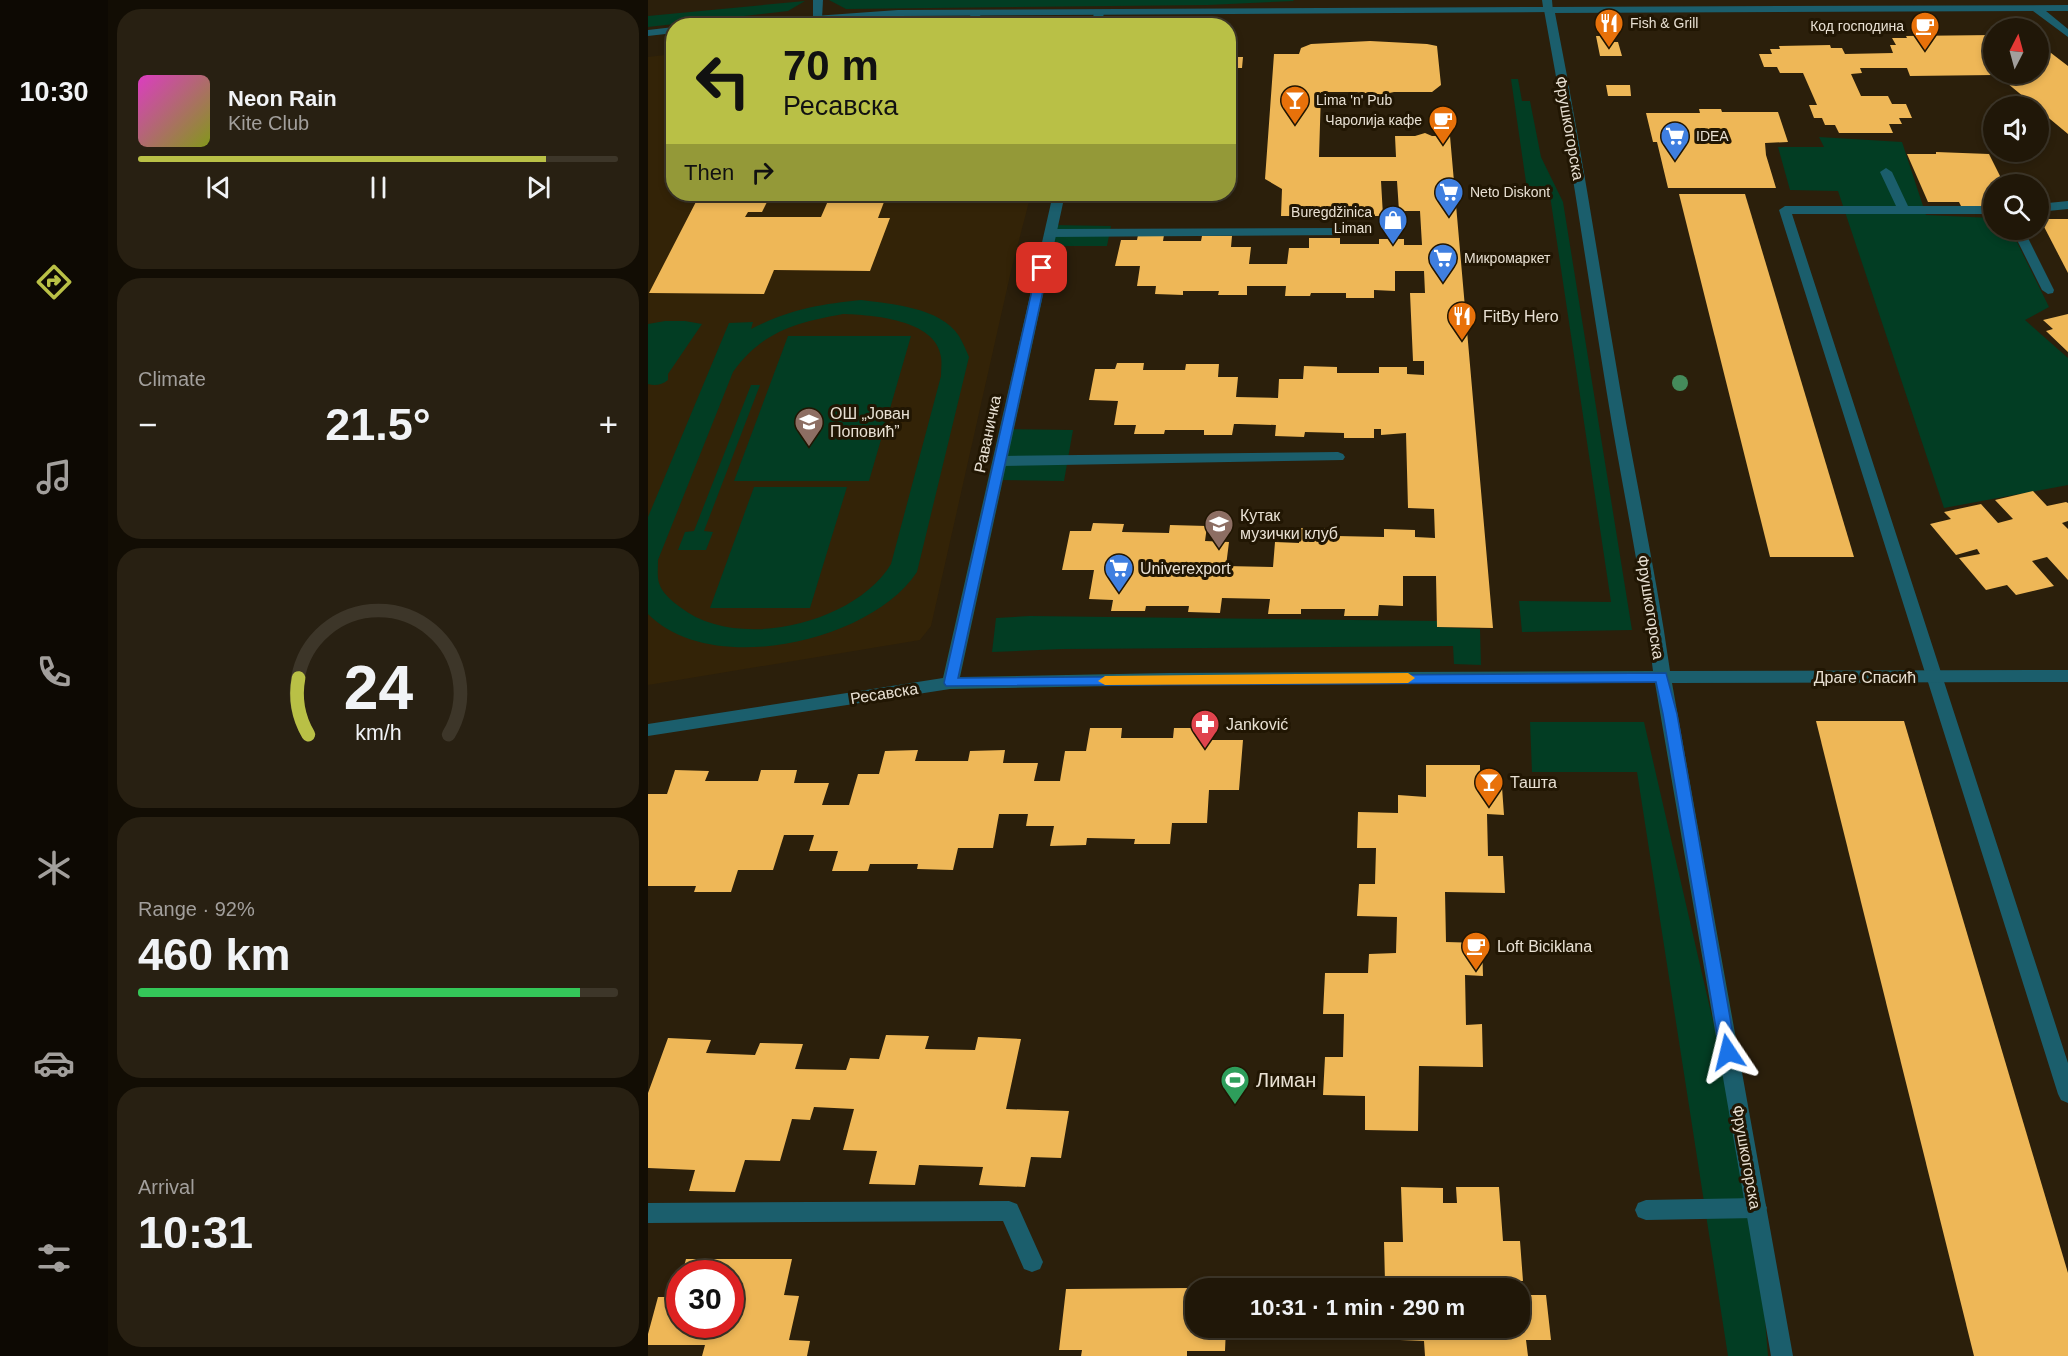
<!DOCTYPE html>
<meta charset="utf-8">
<style>
body{margin:0;font-family:Helvetica,sans-serif;background:#282012;color:#f1f3f6;height:100vh;display:flex;flex-direction:column;font-size:22px;white-space:nowrap}
*{box-sizing:border-box;margin:0}
p{font-size:20px;color:#a29f9c}
.icon{flex:none;width:33px;height:33px;fill:none;stroke:currentColor;stroke-width:2;stroke-linecap:round;stroke-linejoin:round}
.map{position:relative;flex:1;overflow:hidden}
.panel{display:flex;flex-direction:column;gap:9px;padding:9px;background:#120d04;width:540px}
.panel>*{flex:none}
.hud{position:absolute;left:18px;top:18px;width:570px;height:183px;border-radius:24px;box-shadow:0 3px 9px #0003,0 0 0 2px #3d3629;background:#b9c046;color:#111;overflow:hidden}
.needle{width:39px;rotate:6deg}
.controls{position:absolute;left:1335px;top:18px;display:grid;gap:12px}
.controls a{display:grid;place-items:center;width:66px;height:66px;border-radius:50%;background:#201708;box-shadow:0 3px 9px #0003,0 0 0 2px #3d3629;font-size:30px}
.speed{position:absolute;left:18px;top:1260px;display:flex;gap:12px;font-size:30px;font-weight:700;text-align:center}
.speed>*{display:grid;place-content:center;width:78px;height:78px;border-radius:50%;background:#201708;box-shadow:0 3px 9px #0003,0 0 0 2px #3d3629;line-height:1}
.speed .limit{border:9px solid #d22;background:#fff;color:#111}
.pin{position:absolute;display:grid;place-items:center;width:51px;height:51px;color:#fff;margin:-26px;border-radius:12px;box-shadow:0 3px 9px #0006}
.me{position:absolute;width:66px;margin:-33px;rotate:350deg;stroke-linejoin:round;filter:drop-shadow(0 0 4px #0008)}
.turn{display:flex;align-items:center;gap:21px;height:126px;padding:0 18px;font-size:27px}
.turn .icon{width:78px;height:78px;stroke-width:2.5}
.turn b{display:block;font-size:42px;line-height:51px}
.then{display:flex;align-items:center;height:57px;padding:0 18px;background:#0003;gap:12px;font-size:22px}
.big{font-size:45px;font-weight:700;line-height:1.1}
.panel .card{flex:1;display:flex;flex-direction:column;justify-content:center;gap:9px;min-width:0;padding:0 21px;border-radius:24px;background:#282012}
.panel .dial{align-items:center;gap:0}
.dial svg{height:156px;overflow:visible;fill:none;stroke:#3d3629;stroke-width:7;stroke-linecap:round;text-anchor:middle}
.dial text{fill:#f1f3f6;stroke:none}
.song{display:flex;align-items:center;gap:18px}
.cover{width:72px;height:72px;border-radius:9px;background:linear-gradient(135deg,hsl(310 70% 55%),hsl(70 70% 35%))}
.played{height:6px;border-radius:3px;background:linear-gradient(90deg,#b9c046 85%,#3d3629 85%)}
.keys{display:flex;justify-content:space-around;direction:ltr}
.heat{display:flex;justify-content:space-between;align-items:center;font-size:33px;direction:ltr}
.charge{height:9px;border-radius:4px;background:linear-gradient(90deg,#34c759 92%,#3d3629 0)}
.trip{position:absolute;left:537px;top:1278px;width:345px;height:60px;border-radius:24px;background:#201708;box-shadow:0 3px 9px #0003,0 0 0 2px #3d3629;font-weight:700;line-height:60px;text-align:center}
main{display:flex;flex:1;min-height:0}
.menu{display:flex;flex-direction:column;width:108px;justify-content:space-around;align-items:center;background:#0d0903;color:#a29f9c}
.menu .icon{width:42px;height:42px}
.menu .active{color:#b9c046}
.menu b{font-size:27px;color:#f1f3f6}
.map>svg:first-child{display:block}
</style>
<main>
<nav class="menu">
<b>10:30</b>
<svg class="icon active" aria-label="directions" viewBox="0 0 24 24"><path d="M12 3l9 9-9 9-9-9zM9 14v-3h6M13 9l2 2-2 2"/></svg>
<svg class="icon" aria-label="music" viewBox="0 0 24 24"><path d="M9 18V5l10-2v13"/><circle cx="6" cy="18" r="3"/><circle cx="16" cy="16" r="3"/></svg>
<svg class="icon" aria-label="phone" viewBox="0 0 24 24"><path d="M5 4h4l2 5-3 2q2 4 5 5l2-3 5 2v4C11 20 4 13 5 4z"/></svg>
<svg class="icon" aria-label="climate" viewBox="0 0 24 24"><path d="M12 3v18M4 7l16 10M4 17L20 7"/></svg>
<svg class="icon" aria-label="car" viewBox="0 0 24 24"><path d="M5 17H2v-5l4-1 3-4h7l3 4 3 1v5h-3M9 17h6M6 11h13"/><circle cx="7" cy="17" r="2"/><circle cx="17" cy="17" r="2"/></svg>
<svg class="icon" aria-label="filters" viewBox="0 0 24 24"><path d="M4 7h16M4 17h16"/><circle cx="9" cy="7" r="2"/><circle cx="15" cy="17" r="2"/></svg>
</nav>
<section class="panel">
<div class="card">
<div class="song"><i class="cover"></i><div><b>Neon Rain</b><p>Kite Club</p></div></div>
<div class="played"></div>
<div class="keys"><svg class="icon" aria-label="previous" viewBox="0 0 24 24"><path d="M18 5L8 12l10 7zM5 5v14"/></svg><svg class="icon" aria-label="pause" viewBox="0 0 24 24"><path d="M8 5v14M16 5v14"/></svg><svg class="icon" aria-label="next" viewBox="0 0 24 24"><path d="M6 5l10 7-10 7zM19 5v14"/></svg></div>
</div>
<div class="card"><p>Climate</p>
<div class="heat"><a>−</a><b class="big">21.5°</b><a>+</a></div>
</div>
<div class="card dial"><svg viewBox="0 0 100 80">
<path d="M14 69A42 42 0 1 1 86 69"/>
<path d="M14 69A42 42 0 0 1 9 40" stroke="#b9c046"/>
<text x="50" y="56" font-size="32" font-weight="700">24</text>
<text x="50" y="72" font-size="11">km/h</text>
</svg></div>
<div class="card"><p>Range · 92%</p><b class="big">460 km</b><div class="charge"></div></div>
<div class="card"><p>Arrival</p><b class="big">10:31</b></div>
</section>
<div class="map">
<svg width="1420" height="1356" viewBox="0 0 1420 1356">
<rect width="100%" height="100%" fill="#2b1f0b"/>
<polygon fill="#332307" points="25,54 26,194 383,194 363,271 283,626 272,640 0,685 0,57"/>
<g fill="#023d23" fill-rule="evenodd">
<polygon points="181,0 645,0 646,1 560,5 198,9"/>
<polygon points="157,1 140,11 0,27 0,16"/>
<polygon points="397,19 419,22 423,25 139,26 232,21"/>
<polygon points="863,79 870,79 874,101 882,101 893,157 915,202 984,630 874,632 871,601 963,602 901,189 879,189"/>
<polygon points="1171,137 1254,142 1278,215 1345,218 1346,230 1363,230 1401,307 1377,320 1420,358 1420,485 1296,508 1190,191 1142,190 1130,147 1176,147"/>
<polygon points="404,225 463,226 459,246 400,246"/>
<path d="M213 300C243 304 292 307 311 336 315 343 318 350 321 357L269 572C223 642 63 678 0 614V517L81 323 105 322 103 329C140 310 172 304 213 300ZM195 314C223 315 288 319 293 357 294 363 293 370 293 376L243 564C207 624 88 652 32 607 24 601 14 593 11 583 9 576 10 568 10 560L85 372C115 331 147 323 195 314Z"/>
<path d="M17 321H37L54 324 20 374V380C14 385 7 386 0 384V324Z"/>
<polygon points="140,336 263,336 221,481 86,481"/>
<polygon points="103,385 112,385 56,531 65,532 58,550 30,550 37,532 46,531"/>
<polygon points="359,429 425,430 416,481 348,480"/>
<polygon points="106,487 199,487 162,608 62,608"/>
<polygon points="382,616 789,621 790,627 832,629 833,665 806,664 805,646 415,649 344,652 348,618"/>
<polygon points="882,722 996,722 1108,1208 1120,1356 1080,1356 989,772 884,772"/>
</g>
<g fill="#eeb757">
<polygon points="1346,35 1346,75 1262,76 1259,68 1212,68 1214,73 1203,74 1213,96 1240,96 1244,104 1258,104 1264,118 1251,118 1254,124 1241,124 1245,133 1191,133 1187,125 1177,125 1174,118 1166,118 1161,105 1169,105 1155,73 1132,73 1129,67 1116,67 1111,54 1124,54 1122,49 1132,49 1131,46 1182,45 1183,48 1194,48 1197,54 1245,53 1242,45 1248,45 1244,38 1259,38 1258,36"/>
<polygon points="948,36 961,36 962,42 970,42 974,56 952,56"/>
<polygon points="722,41 779,44 789,46 793,85 784,92 746,92 732,95 709,92 673,92 671,157 748,157 747,136 767,136 777,133 784,136 802,136 845,628 789,627 788,576 755,576 755,606 731,605 730,616 696,616 697,609 653,609 653,614 620,614 622,599 574,598 572,613 540,612 541,606 498,606 497,611 463,611 465,600 441,599 446,570 414,570 422,531 443,531 445,523 476,524 474,532 521,533 522,525 559,526 557,541 581,542 578,566 625,567 627,542 651,543 652,528 689,528 689,536 736,537 736,529 767,530 767,537 787,538 786,509 760,508 758,433 733,435 733,429 726,429 726,438 696,438 696,433 657,432 656,437 627,436 628,425 591,424 586,424 584,435 556,435 556,430 517,430 516,434 486,434 488,425 466,425 470,401 441,400 447,369 467,369 469,363 496,363 495,370 537,370 538,364 571,364 570,377 590,377 588,397 630,398 631,379 655,379 656,366 689,367 689,373 731,373 731,367 759,367 759,374 776,375 776,361 765,361 762,293 777,293 776,271 747,271 747,291 726,290 726,298 698,298 698,293 663,293 662,296 637,296 638,286 599,286 599,295 570,295 571,291 535,291 535,295 507,294 508,286 489,286 492,266 467,266 473,240 489,240 490,235 516,235 515,241 553,241 554,236 584,236 583,247 603,247 601,264 639,264 641,248 661,248 661,238 692,238 692,244 731,244 731,239 756,239 756,245 774,245 772,211 751,211 749,181 733,181 735,216 633,216 634,189 617,179 626,54 651,54 653,48 663,44"/>
<polygon points="1390,43 1420,66 1420,134 1390,109 1390,106 1387,106 1348,74 1390,74"/>
<polygon points="580,57 595,57 594,68 586,68 584,86 590,86 589,97 580,97"/>
<polygon points="958,85 982,85 983,96 960,96"/>
<polygon points="1051,109 1073,109 1074,112 1130,112 1140,142 1117,143 1118,155 1128,188 1020,188 1009,142 1005,142 998,113 1052,113"/>
<polygon points="1288,152 1341,154 1356,184 1346,184 1346,202 1335,202 1337,206 1313,206 1311,202 1280,202 1259,154 1288,154"/>
<polygon points="52,194 123,194 114,212 100,212 97,217 173,217 183,194 239,194 230,218 242,218 222,271 126,270 116,294 1,293"/>
<polygon points="1031,194 1097,194 1206,557 1122,557"/>
<polygon points="1392,219 1420,219 1420,273"/>
<polygon points="1420,314 1420,352 1398,331 1405,329 1395,320"/>
<polygon points="1385,491 1399,506 1418,502 1420,503 1420,521 1414,523 1420,529 1420,580 1399,557 1384,561 1406,586 1368,595 1359,585 1338,590 1311,558 1332,554 1329,549 1308,555 1282,524 1303,519 1296,512 1333,504 1350,523 1365,519 1347,500"/>
<polygon points="1168,721 1256,721 1420,1273 1420,1356 1326,1356"/>
<polygon points="442,728 474,728 473,738 525,738 526,728 561,728 560,740 595,740 591,790 561,790 559,823 524,823 522,844 486,844 487,839 439,838 438,845 402,846 406,826 378,826 380,814 351,814 345,848 310,848 305,870 269,869 270,864 222,864 220,871 184,871 190,851 161,851 166,835 136,835 125,870 90,870 83,892 46,892 48,886 0,886 0,794 19,794 27,770 61,771 57,781 110,781 113,770 149,770 146,783 181,783 174,805 201,805 210,774 231,774 237,751 270,750 267,761 320,761 322,751 357,750 355,763 390,763 386,781 412,781 417,751 438,751"/>
<polygon points="778,765 832,765 832,787 854,787 856,815 839,814 840,856 855,856 857,893 797,892 798,942 834,943 835,976 817,975 818,1025 834,1024 835,1067 771,1066 770,1131 717,1130 717,1096 675,1095 677,1057 695,1057 696,1014 675,1014 677,973 720,973 721,954 748,953 749,917 709,916 711,884 727,884 728,848 709,848 710,812 750,813 750,795 778,797"/>
<polygon points="238,1035 281,1036 277,1049 327,1050 330,1037 373,1039 358,1109 421,1111 413,1158 383,1157 377,1187 331,1185 335,1167 271,1165 267,1185 221,1184 229,1151 195,1150 206,1109 166,1107 162,1120 144,1119 132,1161 97,1160 87,1192 41,1191 47,1170 0,1168 0,1093 20,1038 63,1040 58,1053 107,1055 112,1043 155,1044 147,1069 198,1070 202,1058 231,1059"/>
<polygon points="753,1187 795,1188 795,1203 809,1203 808,1187 851,1187 855,1241 872,1241 875,1281 859,1281 859,1288 777,1288 776,1281 737,1282 736,1242 755,1242"/>
<polygon points="38,1259 144,1259 136,1295 151,1296 141,1340 162,1341 159,1356 54,1356 57,1345 0,1345 0,1334 10,1297 28,1297 31,1286 32,1324 82,1324 82,1274 34,1274"/>
<polygon points="541,1288 540,1309 548,1309 548,1328 578,1328 577,1351 539,1351 539,1356 433,1356 434,1350 411,1350 418,1289"/>
<polygon points="872,1295 898,1295 903,1340 878,1340 880,1356 777,1356 776,1341 752,1340 752,1328 872,1328"/>
</g>
<g fill="none" stroke-linecap="round" stroke-linejoin="round">
<g fill="#1b5e6c" fill-rule="evenodd">
<polygon points="328,10 333,13 329,26 319,26 323,13"/>
<polygon points="1238,168 1244,172 1260,206 1346,206 1346,214 1144,214 1420,1063 1420,1103 1413,1100 1410,1094 1131,210 1137,206 1248,206 1232,172"/>
<polygon points="1420,201 1420,209 1390,212 1390,204"/>
<polygon points="696,228 702,232 700,235 403,237 397,233 403,229"/>
<polygon points="1364,230 1376,230 1406,290 1405,293 1400,294 1394,290"/>
<polygon points="690,452 695,454 697,457 695,460 352,466 345,461 352,456"/>
<polygon points="1108,1198 1116,1201 1119,1208 1116,1215 1108,1218 998,1220 990,1217 987,1210 990,1203 998,1200"/>
<polygon points="361,1201 369,1204 395,1262 392,1269 384,1272 376,1269 355,1221 0,1223 0,1203"/>
</g>
<g fill="#1b5e6c" fill-rule="evenodd">
<polygon points="165,0 175,0 174,19 165,17"/>
<path d="M1420 5V11H1398L1420 29V37L1385 11 907 13C932 139 951 267 973 394 989 487 1009 578 1022 671L1420 670V682L1024 683 1145 1356H1123L1007 683 521 685 302 689 0 736V724L295 678 405 194H417L312 677 521 673 1005 671C994 578 974 487 959 394 938 266 920 138 896 10L901 7Z"/>
<polygon points="451,10 456,13 453,26 443,26 446,13"/>
</g>
<g fill="#1b5e6c" fill-rule="evenodd">
<polygon points="894,0 904,0 905,12 250,16 109,26 62,26 67,23 250,10 895,7"/>
<polygon points="26,27 26,33 0,36 0,30"/>
</g>
</g>
<circle fill="#458b5b" cx="1032" cy="383" r="8"/>
<polygon fill="#1a73e8" stroke="#114b97" stroke-width="1.5" points="394,265 400,268 310,678 1018,673 1029,714 1088,1052 1086,1057 1080,1059 1074,1057 1072,1052 1015,714 1008,682 298,686 296,683 389,268"/>
<polygon fill="#f59e0b" points="760,673 767,678 760,683 457,685 450,681 457,676"/>
<defs>
<g id="restaurant-pin" transform="scale(1.5)"><path d="M0 17L-7.5 6A9.5 9.5 0 1 1 7.5 6Z" fill="#e8710a" stroke="#211603"/><path d="M-5-6h1v4h1v-4h1v4h1v-4h1v5L-1.5 .5V6h-2V.5L-5-1ZM5-6V6H3V1.5H1.5Q1.5-4 5-6Z" fill="#fff"/></g>
<g id="cafe-pin" transform="scale(1.5)"><path d="M0 17L-7.5 6A9.5 9.5 0 1 1 7.5 6Z" fill="#e8710a" stroke="#211603"/><path d="M-5.5-4.5H6V0H3Q3 3.5 0 3.5H-2.5Q-5.5 3.5-5.5 0ZM3-3.2v2h1.7v-2ZM-6 4.5H4V6H-6Z" fill="#fff"/></g>
<g id="bar-pin" transform="scale(1.5)"><path d="M0 17L-7.5 6A9.5 9.5 0 1 1 7.5 6Z" fill="#e8710a" stroke="#211603"/><path d="M-6-5H6L.8 .8V4.5H3.5V6h-7V4.5H-.8V.8Z" fill="#fff"/></g>
<g id="supermarket-pin" transform="scale(1.5)"><path d="M0 17L-7.5 6A9.5 9.5 0 1 1 7.5 6Z" fill="#3f7fe0" stroke="#211603"/><path d="M-6-5.5h2.5l.6 2H6L4.5 2H-2.5L-4.4-4H-6ZM-1.5 3.2a1.3 1.3 0 1 0 .1 0ZM3 3.2a1.3 1.3 0 1 0 .1 0Z" fill="#fff"/></g>
<g id="shop-pin" transform="scale(1.5)"><path d="M0 17L-7.5 6A9.5 9.5 0 1 1 7.5 6Z" fill="#3f7fe0" stroke="#211603"/><path d="M-5-2.5h2.3a2.7 3.5 0 0 1 5.4 0H5L5.5 6h-11ZM-1.5-2.5h3a1.5 2.3 0 0 0-3 0Z" fill="#fff"/></g>
<g id="school-pin" transform="scale(1.5)"><path d="M0 17L-7.5 6A9.5 9.5 0 1 1 7.5 6Z" fill="#8d6e63" stroke="#211603"/><path d="M0-5L7-2L0 1L-7-2ZM-4 1L0 2.5L4 1V4Q0 6-4 4Z" fill="#fff"/></g>
<g id="pharmacy-pin" transform="scale(1.5)"><path d="M0 17L-7.5 6A9.5 9.5 0 1 1 7.5 6Z" fill="#e0444e" stroke="#211603"/><path d="M-2-6h4v4h4v4h-4v4h-4v-4h-4v-4h4Z" fill="#fff"/></g>
<g id="stadium-pin" transform="scale(1.5)"><path d="M0 17L-7.5 6A9.5 9.5 0 1 1 7.5 6Z" fill="#2e9e5b" stroke="#211603"/><path d="M0-5a6.5 5 0 1 0 0 10a6.5 5 0 1 0 0-10ZM-3.5-1.8h7v3.6h-7Z" fill="#fff"/></g>
</defs>
<g fill-rule="evenodd">
<use href="#restaurant-pin" x="961" y="23"/>
<use href="#cafe-pin" x="1277" y="26"/>
<use href="#bar-pin" x="647" y="100"/>
<use href="#cafe-pin" x="795" y="120"/>
<use href="#supermarket-pin" x="1027" y="136"/>
<use href="#supermarket-pin" x="801" y="192"/>
<use href="#shop-pin" x="745" y="220"/>
<use href="#supermarket-pin" x="795" y="258"/>
<use href="#restaurant-pin" x="814" y="316"/>
<use href="#school-pin" x="161" y="422"/>
<use href="#school-pin" x="571" y="524"/>
<use href="#supermarket-pin" x="471" y="568"/>
<use href="#pharmacy-pin" x="557" y="724"/>
<use href="#bar-pin" x="841" y="782"/>
<use href="#cafe-pin" x="828" y="946"/>
<use href="#stadium-pin" x="587" y="1080"/>
</g>
<g text-anchor="middle" stroke-width="6" stroke-linejoin="round" paint-order="stroke">
<g font-size="14" fill="#e8e0d3" stroke="#211603" text-anchor="start">
<text x="982" y="28">Fish &amp; Grill</text>
<text x="1256" y="31" text-anchor="end">Код господина</text>
<text x="668" y="105">Lima 'n' Pub</text>
<text x="774" y="125" text-anchor="end">Чаролија кафе</text>
<text x="1048" y="141">IDEA</text>
<text x="822" y="197">Neto Diskont</text>
<text x="724" y="217" text-anchor="end">Buregdžinica<tspan x="724" dy="16">Liman</tspan></text>
<text x="816" y="263">Микромаркет</text>
</g>
<g font-size="16" fill="#e8e0d3" stroke="#211603">
<text transform="translate(922 128) rotate(80)" y="6">Фрушкогорска</text>
<text transform="translate(339 434) rotate(-78)" y="6">Раваничка</text>
<text transform="translate(1003 607) rotate(81)" y="6">Фрушкогорска</text>
<text x="1217" y="683">Драге Спасић</text>
<text transform="translate(236 693) rotate(-9)" y="6">Ресавска</text>
<text transform="translate(1099 1157) rotate(80)" y="6">Фрушкогорска</text>
</g>
<g font-size="16" fill="#e8e0d3" stroke="#211603" text-anchor="start">
<text x="835" y="322">FitBy Hero</text>
<text x="182" y="419">ОШ „Јован<tspan x="182" dy="18">Поповић”</tspan></text>
<text x="592" y="521">Кутак<tspan x="592" dy="18">музички клуб</tspan></text>
<text x="492" y="574">Univerexport</text>
<text x="578" y="730">Janković</text>
<text x="862" y="788">Ташта</text>
<text x="849" y="952">Loft Biciklana</text>
</g>
<g font-size="20" fill="#e8e0d3" stroke="#211603" text-anchor="start">
<text x="608" y="1087">Лиман</text>
</g>
</g>
</svg>
<div class="controls">
<a><svg class="needle" viewBox="-14 -14 28 28"><path d="M0-13l5 13h-10z" fill="#e53935"/><path d="M0 13l5-13h-10z" fill="#a29f9c"/></svg></a>
<a><svg class="icon" aria-label="sound" viewBox="0 0 24 24"><path d="M4 9h4l5-4v14l-5-4H4zM17 9q2 3 0 6"/></svg></a>
<a><svg class="icon" aria-label="search" viewBox="0 0 24 24"><circle cx="10" cy="10" r="6"/><path d="M15 15l6 6"/></svg></a>
</div>
<div class="speed"><div class="limit">30</div></div>
<div class="pin" style="left:394px;top:268px;background:#d93025"><svg class="icon" aria-label="arrive" viewBox="0 0 24 24"><path d="M6 21V4h12l-3 4 3 4H6"/></svg></div>
<svg class="me" style="left:1080px;top:1052px" viewBox="-20 -20 40 40"><path d="M0-17L14 15 0 8-14 15z" fill="#1a73e8" stroke="#fff" stroke-width="4"/></svg>
<div class="trip">10:31 · 1 min · 290 m</div>
<div class="hud">
<div class="turn"><svg class="icon" aria-label="left" viewBox="0 0 24 24"><path d="M17 20v-9H6M10 6l-5 5 5 5"/></svg><div><b>70 m</b>Ресавска</div></div>
<div class="then">Then<svg class="icon" aria-label="right" viewBox="0 0 24 24"><path d="M7 20v-9h11M14 6l5 5-5 5"/></svg></div>
</div>
</div>
</main>
